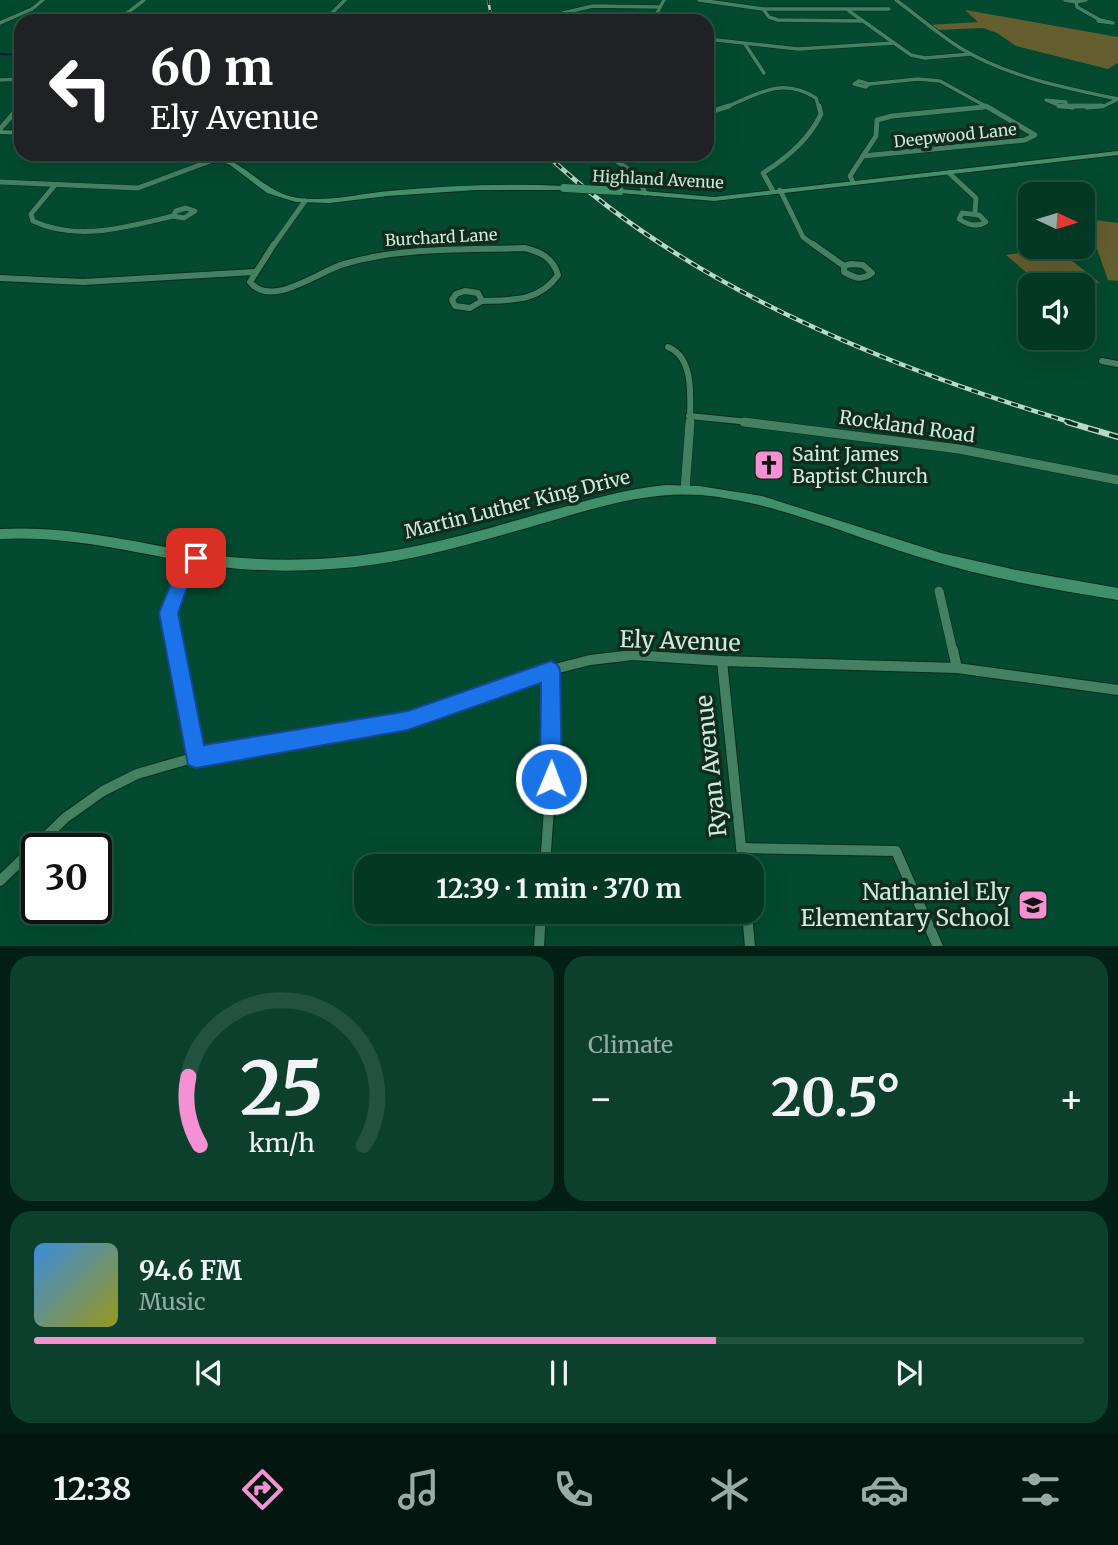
<!DOCTYPE html>
<meta charset="utf-8">
<style>
body{margin:0;font-family:Merriweather,serif;background:#0c3f2c;color:#f1f3f6;height:100vh;display:flex;flex-direction:column;font-size:26px;white-space:nowrap}
*{box-sizing:border-box;margin:0}
p{font-size:23px;color:#96aca6}
.icon{flex:none;width:38px;height:38px;fill:none;stroke:currentColor;stroke-width:2;stroke-linecap:round;stroke-linejoin:round}
.map{position:relative;height:946px;overflow:hidden}
.sheet{display:flex;flex-direction:column;gap:10px;padding:10px;background:#011f14;flex:1}
.sheet>*{flex:none}
.banner{position:absolute;left:14px;top:14px;width:700px;height:147px;border-radius:21px;box-shadow:0 7px 28px #0002,0 0 0 2px #235241;background:#202124;color:#fff;overflow:hidden}
.needle{width:46px;rotate:94deg}
.buttons{position:absolute;left:1018px;top:182px;display:grid;gap:14px}
.buttons a{display:grid;place-items:center;width:77px;height:77px;border-radius:14px;background:#023824;box-shadow:0 7px 28px #0002,0 0 0 2px #235241;font-size:35px}
.speed{position:absolute;left:21px;top:833px;display:flex;gap:14px;font-size:35px;font-weight:700;text-align:center}
.speed>*{display:grid;place-content:center;width:91px;height:91px;border-radius:50%;background:#023824;box-shadow:0 7px 28px #0002,0 0 0 2px #235241;line-height:1}
.speed .limit{border:4px solid #111;border-radius:10px;background:#fff;color:#111}
.pin{position:absolute;display:grid;place-items:center;width:60px;height:60px;color:#fff;margin:-30px;border-radius:14px;box-shadow:0 4px 10px #0006}
.me{position:absolute;width:77px;margin:-38px;rotate:1deg;stroke-linejoin:round;filter:drop-shadow(0 0 5px #0008)}
.turn{display:flex;align-items:center;gap:24px;height:147px;padding:0 21px;font-size:32px}
.turn .icon{width:91px;height:91px;stroke-width:2.5}
.turn b{display:block;font-size:49px;line-height:60px}
.big{font-size:52px;font-weight:700;line-height:1.1}
.sheet .card{flex:1;display:flex;flex-direction:column;justify-content:center;gap:10px;min-width:0;padding:0 24px;border-radius:21px;background:#0c3f2c}
.sheet .dial{align-items:center;gap:0}
.dial svg{height:182px;overflow:visible;fill:none;stroke:#235241;stroke-width:7;stroke-linecap:round;text-anchor:middle}
.dial text{fill:#f1f3f6;stroke:none}
.song{display:flex;align-items:center;gap:21px}
.cover{width:84px;height:84px;border-radius:10px;background:linear-gradient(135deg,hsl(210 70% 55%),hsl(60 70% 35%))}
.played{height:7px;border-radius:4px;background:linear-gradient(90deg,#f591d2 65%,#235241 65%)}
.keys{display:flex;justify-content:space-around;direction:ltr}
.heat{display:flex;justify-content:space-between;align-items:center;font-size:38px;direction:ltr}
.sheet .tiles{flex:1;display:grid;gap:10px;grid-template-columns:1fr 1fr}
.card:last-child{grid-column:span 2}
.trip{position:absolute;left:354px;top:854px;width:410px;height:70px;border-radius:21px;background:#023824;box-shadow:0 7px 28px #0002,0 0 0 2px #235241;font-weight:700;line-height:70px;text-align:center}
.tab-bar{display:flex;height:112px;justify-content:space-around;align-items:center;background:#01160e;color:#96aca6}
.tab-bar .icon{width:49px;height:49px}
.tab-bar .current{color:#f591d2}
.tab-bar b{font-size:32px;color:#f1f3f6}
.map>svg:first-child{display:block}
</style>
<div class="map">
<svg width="1118" height="947" viewBox="0 0 1118 947">
<rect width="100%" height="100%" fill="#034a30"/>
<g fill="#655e2e">
<polygon points="965,10 1118,37 1118,63 1108,69 1016,46 997,33 983,28 936,30 928,25 978,22"/>
<polygon points="1087,219 1118,223 1118,281 1108,280 1097,249 1083,242 1083,222 1087,222"/>
<polygon points="1056,248 1100,283 1041,285 1006,255"/>
</g>
<g fill="none" stroke-linecap="round" stroke-linejoin="round">
<polyline stroke="#1d1455" stroke-width="2" points="0,54 21,55"/>
<g stroke="#0b2c1d" stroke-width="4.5">
<g id="street-far4">
<polyline points="699,0 763,9 889,9"/>
<path d="M896 0C918 16 939 35 962 49 1009 77 1065 88 1118 99"/>
<polyline points="1065,0 1076,2"/>
<polyline points="1086,0 1076,2 1077,7 1100,20"/>
<polyline points="763,9 769,17 778,20 862,21"/>
<polyline points="849,11 911,55 925,58 971,54"/>
<polygon points="1100,20 1113,23 1098,21"/>
<polyline points="117,21 144,0"/>
<polyline points="118,21 221,21"/>
<polyline points="312,21 325,20"/>
<polyline points="331,21 325,20 345,0"/>
<polyline points="558,21 563,13 593,6 659,7"/>
<polyline points="662,21 657,13 664,0"/>
<polyline points="0,23 32,9 43,0"/>
<polyline points="707,39 798,49 894,43"/>
<polyline points="745,44 764,73"/>
<polyline points="0,80 21,79"/>
<polygon points="859,81 869,84 866,87 854,84"/>
<polyline points="869,84 918,79 940,81 989,108"/>
<polyline points="1066,106 1066,102 1046,100 1060,106 1073,108"/>
<polyline points="19,108 21,105"/>
<path d="M724 108C758 94 782 76 816 98L819 108"/>
<polyline points="976,108 984,107"/>
<polyline points="1087,108 1104,106 1118,99"/>
</g>
</g>
<g stroke="#0b2c1d" stroke-width="6">
<g id="street-far3">
<polyline points="1059,106 1102,106"/>
<polyline points="707,113 729,106"/>
<polyline points="0,129 20,106"/>
<polyline points="606,154 637,175 645,193"/>
<polyline points="863,156 1025,140 1035,135 986,106"/>
<polyline points="949,173 976,198 975,213"/>
<polyline points="0,182 138,188 229,154"/>
<polyline points="853,182 850,176 876,136 877,120 892,116 984,107"/>
<path d="M55 185 31 214 33 221C78 242 127 227 173 216"/>
<polyline points="780,190 803,237 815,246"/>
<path d="M773 191 763 173C787 158 809 140 821 114L819 106"/>
<polygon points="186,208 195,211 184,218 173,216 176,211"/>
<path d="M962 213 979 215 986 222C977 228 968 225 959 219Z"/>
<polyline points="273,246 305,201"/>
</g>
</g>
<g stroke="#0b2c1d" stroke-width="8">
<g id="street-far2">
<path d="M274 244 250 282C271 309 319 271 344 264 402 247 464 250 525 248 541 252 553 258 558 275 539 302 512 300 482 301"/>
<polyline points="813,244 844,266"/>
<path d="M851 264 863 265 872 273C861 281 855 278 844 272V266Z"/>
<polyline points="0,278 83,282 254,272"/>
<polygon points="465,291 478,293 482,301 470,308 455,306 452,300 456,294"/>
<path d="M668 347C695 358 690 398 690 423"/>
<polyline points="1102,361 1118,364"/>
<polyline points="689,416 760,423"/>
</g>
</g>
<g stroke="#0b2c1d" stroke-width="10">
<g id="street-far1">
<polyline points="744,422 959,449 1118,480"/>
<polyline points="685,490 690,422"/>
<polyline points="939,591 953,652"/>
<polyline points="176,652 168,613 179,586 196,558"/>
</g>
</g>
<g stroke="#0b2c1d" stroke-width="12">
<g id="street">
<polyline points="175,650 196,757"/>
<polyline points="953,650 957,668"/>
<polyline points="722,661 743,866"/>
<polyline points="741,848 896,851 938,947"/>
<polyline points="545,866 551,779 551,670"/>
<polyline points="0,881 65,818 103,791 137,774 196,757 408,720 551,670 590,660 633,655 722,661 957,668 1118,690"/>
<polyline points="747,912 750,947"/>
<polyline points="539,947 541,912"/>
</g>
</g>
<g stroke="#0b2c1d" stroke-width="2">
<g id="secondary">
<polygon points="0,130 21,131 21,135 0,134"/>
<polygon points="1118,151 1118,155 714,201 620,193 616,191 620,189 714,197"/>
<path d="M204 154C242 154 261 193 298 198 328 202 359 194 389 191 447 186 505 183 564 186L568 188 564 190H476L387 196 330 203 296 202 267 193 230 165Z"/>
<path d="M666 485 699 486 762 496 941 553 1016 570 1118 588V600C1050 589 982 577 916 556 845 534 776 502 701 495 646 491 595 508 544 523 474 543 403 565 331 569 289 572 246 571 205 565 136 553 70 535 0 539V529C71 525 137 543 206 554 247 560 291 561 333 558 404 553 473 533 542 513 583 502 623 489 666 485Z"/>
</g>
</g>
<use href="#street-far4" stroke="#448163" stroke-width="3.5"/>
<use href="#street-far3" stroke="#448163" stroke-width="5"/>
<use href="#street-far2" stroke="#448163" stroke-width="6"/>
<use href="#street-far1" stroke="#448163" stroke-width="9"/>
<use href="#street" stroke="#448163" stroke-width="10"/>
<use href="#secondary" fill="#41906c" fill-rule="evenodd"/>
<g stroke="#b7d9c7" stroke-width="2.5">
<polyline id="rail-far2" points="488,0 492,21"/>
</g>
<g stroke="#b7d9c7" stroke-width="4.5">
<path id="rail-far1" d="M546 154C686 287 890 368 1073 423"/>
</g>
<g stroke="#b7d9c7" stroke-width="6">
<polyline id="rail" points="1067,422 1118,437"/>
</g>
<use href="#rail-far2" stroke="#112b1e" stroke-width="2" stroke-dasharray="5" stroke-linecap="butt"/>
<use href="#rail-far1" stroke="#112b1e" stroke-width="2.5" stroke-dasharray="7" stroke-linecap="butt"/>
<use href="#rail" stroke="#112b1e" stroke-width="3.5" stroke-dasharray="11" stroke-linecap="butt"/>
<g stroke="#0b2c1d" stroke-width="9" stroke-linecap="butt">
<polyline id="secondary-bridge" points="564,188 620,191"/>
</g>
<use href="#secondary-bridge" stroke="#41906c" stroke-width="8"/>
</g>
<polygon fill="#1a73e8" stroke="#114b97" stroke-width="2" points="196,551 202,553 204,558 187,588 178,613 204,745 408,711 551,661 557,664 560,670 562,779 558,787 551,790 543,787 540,779 541,683 408,730 196,768 188,765 159,613 172,581 189,553"/>
<defs>
<g id="church-square" transform="scale(1.575)"><rect x="-9" y="-9" width="18" height="18" rx="4" fill="#f591d2" stroke="#112b1e"/><path d="M-1.2-6h2.4v3.5h3.3v2.4h-3.3V6h-2.4V-.1h-3.3v-2.4h3.3Z" fill="#111"/></g>
<g id="school-square" transform="scale(1.575)"><rect x="-9" y="-9" width="18" height="18" rx="4" fill="#f591d2" stroke="#112b1e"/><path d="M0-5L7-2L0 1L-7-2ZM-4 1L0 2.5L4 1V4Q0 6-4 4Z" fill="#111"/></g>
</defs>
<g fill-rule="evenodd">
<use href="#church-square" x="769" y="465"/>
<use href="#school-square" x="1033" y="905"/>
</g>
<g text-anchor="middle" stroke-width="7" stroke-linejoin="round" paint-order="stroke">
<g font-size="16" fill="#ceecdb" stroke="#112b1e">
<text transform="translate(955 135) rotate(-6)" y="6">Deepwood Lane</text>
<text transform="translate(658 179) rotate(3)" y="6">Highland Avenue</text>
<text transform="translate(441 237) rotate(-3)" y="6">Burchard Lane</text>
</g>
<g font-size="19" fill="#ceecdb" stroke="#112b1e">
<text transform="translate(907 426) rotate(8)" y="7">Rockland Road</text>
<text transform="translate(517 504) rotate(-14)" y="7">Martin Luther King Drive</text>
</g>
<g font-size="19" fill="#ceecdb" stroke="#112b1e" text-anchor="start">
<text x="792" y="461">Saint James<tspan x="792" dy="22">Baptist Church</tspan></text>
</g>
<g font-size="23" fill="#ceecdb" stroke="#112b1e">
<text transform="translate(680 641) rotate(2)" y="8">Ely Avenue</text>
<text transform="translate(711 766) rotate(-96)" y="8">Ryan Avenue</text>
</g>
<g font-size="23" fill="#ceecdb" stroke="#112b1e" text-anchor="end">
<text x="1010" y="900">Nathaniel Ely<tspan x="1010" dy="26">Elementary School</tspan></text>
</g>
</g>
</svg>
<div class="buttons">
<a><svg class="needle" viewBox="-14 -14 28 28"><path d="M0-13l5 13h-10z" fill="#e53935"/><path d="M0 13l5-13h-10z" fill="#96aca6"/></svg></a>
<a><svg class="icon" aria-label="sound" viewBox="0 0 24 24"><path d="M4 9h4l5-4v14l-5-4H4zM17 9q2 3 0 6"/></svg></a>
</div>
<div class="speed"><div class="limit">30</div></div>
<div class="pin" style="left:196px;top:558px;background:#d93025"><svg class="icon" aria-label="arrive" viewBox="0 0 24 24"><path d="M6 21V4h12l-3 4 3 4H6"/></svg></div>
<svg class="me" style="left:551px;top:779px" viewBox="-20 -20 40 40"><circle r="17" fill="#1a73e8" stroke="#fff" stroke-width="3"/><path d="M0-11L8 9 0 5-8 9z" fill="#fff"/></svg>
<div class="trip">12:39 · 1 min · 370 m</div>
<div class="banner">
<div class="turn"><svg class="icon" aria-label="left" viewBox="0 0 24 24"><path d="M17 20v-9H6M10 6l-5 5 5 5"/></svg><div><b>60 m</b>Ely Avenue</div></div>
</div>
</div>
<section class="sheet">
<div class="tiles">
<div class="card dial"><svg viewBox="0 0 100 80">
<path d="M14 69A42 42 0 1 1 86 69"/>
<path d="M14 69A42 42 0 0 1 9 39" stroke="#f591d2"/>
<text x="50" y="56" font-size="32" font-weight="700">25</text>
<text x="50" y="72" font-size="11">km/h</text>
</svg></div>
<div class="card"><p>Climate</p>
<div class="heat"><a>−</a><b class="big">20.5°</b><a>+</a></div>
</div>
<div class="card">
<div class="song"><i class="cover"></i><div><b>94.6 FM</b><p>Music</p></div></div>
<div class="played"></div>
<div class="keys"><svg class="icon" aria-label="previous" viewBox="0 0 24 24"><path d="M18 5L8 12l10 7zM5 5v14"/></svg><svg class="icon" aria-label="pause" viewBox="0 0 24 24"><path d="M8 5v14M16 5v14"/></svg><svg class="icon" aria-label="next" viewBox="0 0 24 24"><path d="M6 5l10 7-10 7zM19 5v14"/></svg></div>
</div>
</div>
</section>
<nav class="tab-bar">
<b>12:38</b>
<svg class="icon current" aria-label="directions" viewBox="0 0 24 24"><path d="M12 3l9 9-9 9-9-9zM9 14v-3h6M13 9l2 2-2 2"/></svg>
<svg class="icon" aria-label="music" viewBox="0 0 24 24"><path d="M9 18V5l10-2v13"/><circle cx="6" cy="18" r="3"/><circle cx="16" cy="16" r="3"/></svg>
<svg class="icon" aria-label="phone" viewBox="0 0 24 24"><path d="M5 4h4l2 5-3 2q2 4 5 5l2-3 5 2v4C11 20 4 13 5 4z"/></svg>
<svg class="icon" aria-label="climate" viewBox="0 0 24 24"><path d="M12 3v18M4 7l16 10M4 17L20 7"/></svg>
<svg class="icon" aria-label="car" viewBox="0 0 24 24"><path d="M5 17H2v-5l4-1 3-4h7l3 4 3 1v5h-3M9 17h6M6 11h13"/><circle cx="7" cy="17" r="2"/><circle cx="17" cy="17" r="2"/></svg>
<svg class="icon" aria-label="filters" viewBox="0 0 24 24"><path d="M4 7h16M4 17h16"/><circle cx="9" cy="7" r="2"/><circle cx="15" cy="17" r="2"/></svg>
</nav>
